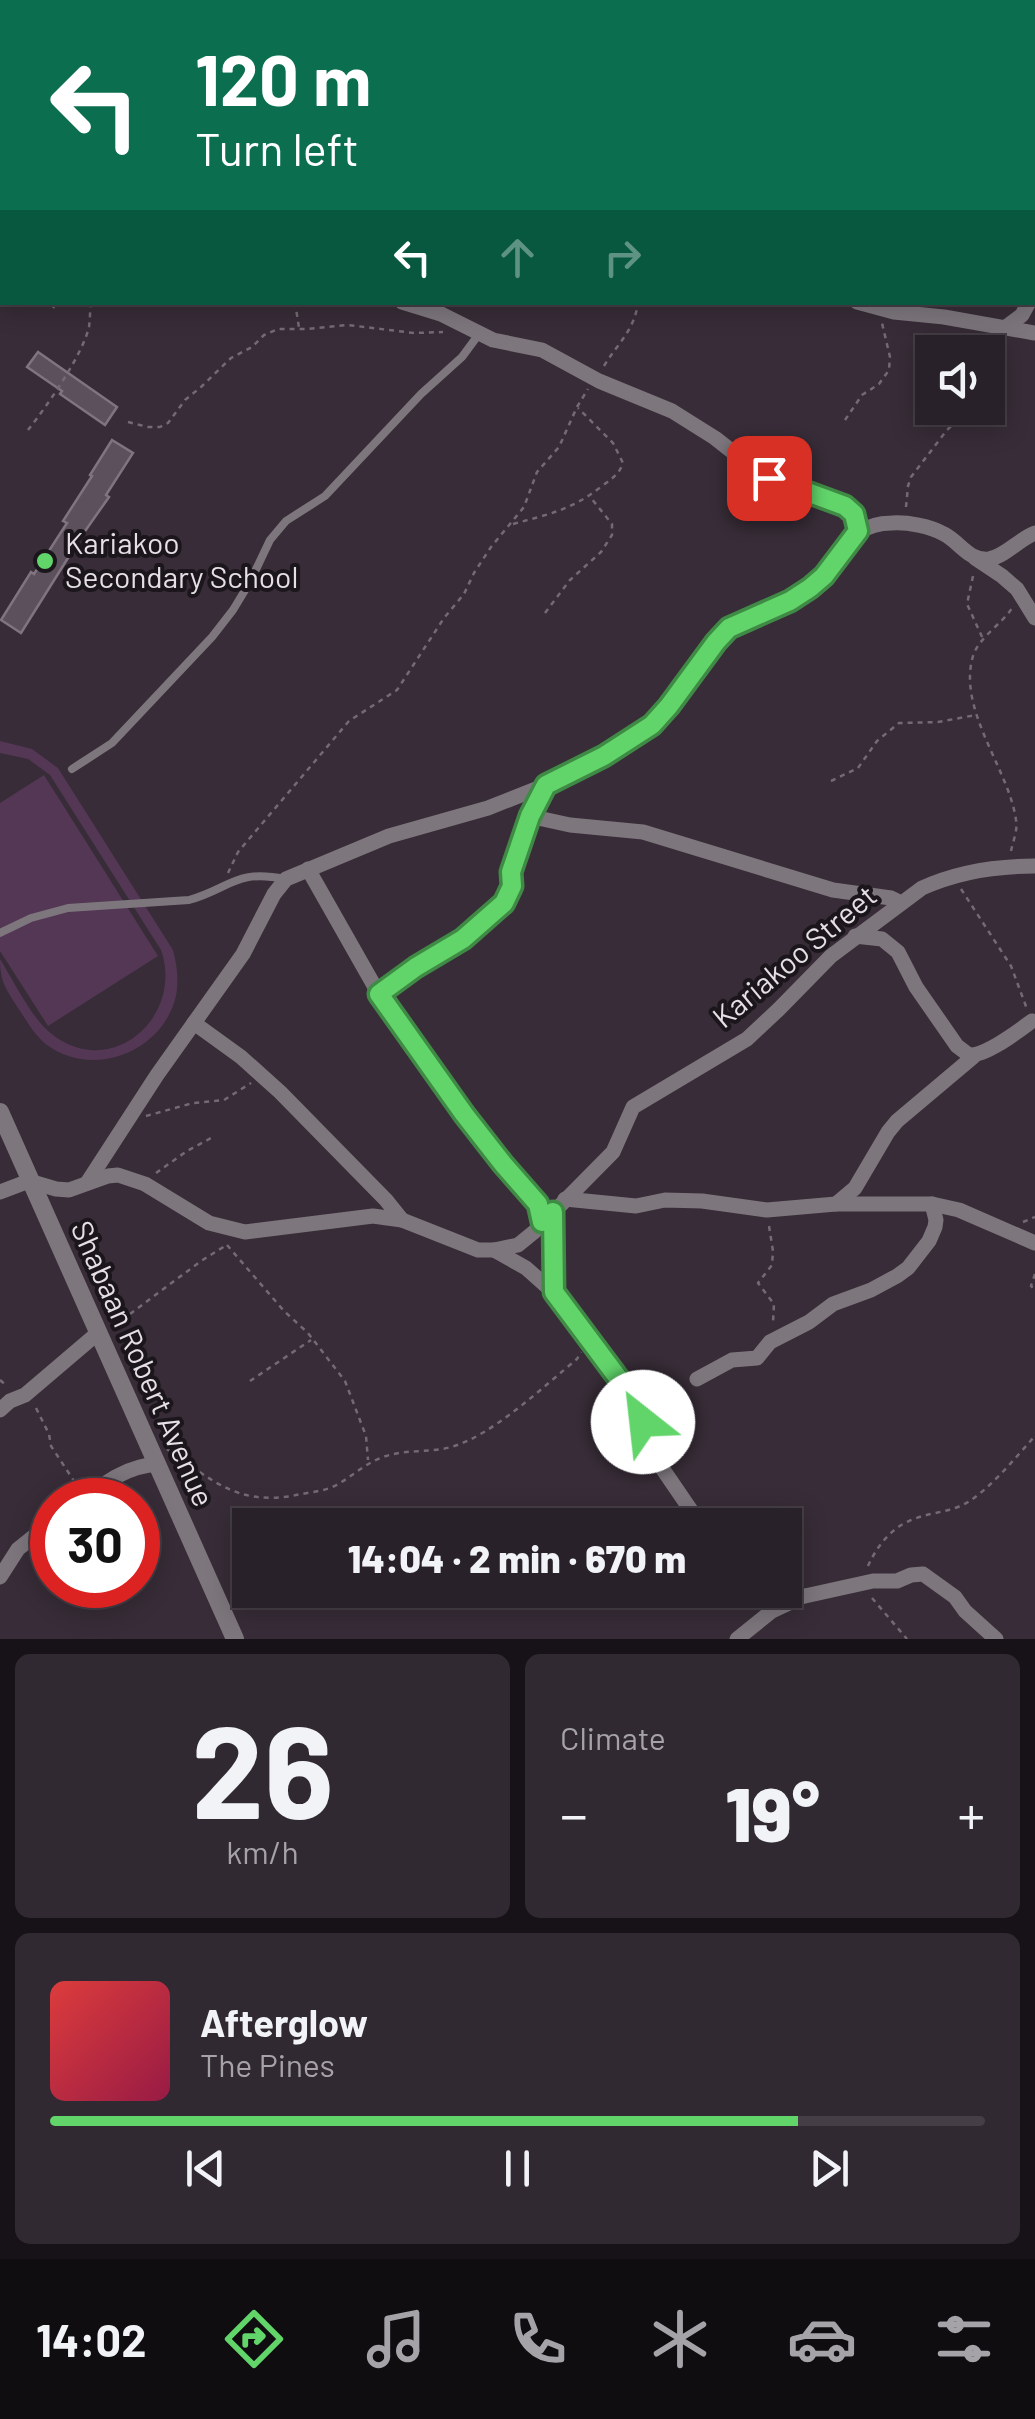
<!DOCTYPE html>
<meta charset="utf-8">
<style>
body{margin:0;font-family:Barlow,sans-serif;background:#312931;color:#f1f3f6;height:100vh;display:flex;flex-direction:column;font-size:38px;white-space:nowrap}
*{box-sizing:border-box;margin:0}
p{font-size:32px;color:#a5a3a8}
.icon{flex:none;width:55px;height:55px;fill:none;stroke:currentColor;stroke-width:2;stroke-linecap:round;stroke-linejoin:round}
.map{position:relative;height:1639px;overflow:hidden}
.drawer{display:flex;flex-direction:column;gap:15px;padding:15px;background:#171217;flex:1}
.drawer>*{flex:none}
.top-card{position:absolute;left:0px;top:0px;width:1035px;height:305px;box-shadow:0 5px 25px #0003,0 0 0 2px #453e46;background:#0b6e4f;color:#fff;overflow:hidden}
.tools{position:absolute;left:915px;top:335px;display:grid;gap:20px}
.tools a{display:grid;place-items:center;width:90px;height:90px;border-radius:0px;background:#292129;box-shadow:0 5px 25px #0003,0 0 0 2px #453e46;font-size:50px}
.speed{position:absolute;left:30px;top:1478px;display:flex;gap:20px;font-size:50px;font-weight:700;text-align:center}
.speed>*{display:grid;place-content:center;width:130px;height:130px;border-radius:50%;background:#292129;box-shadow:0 5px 25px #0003,0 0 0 2px #453e46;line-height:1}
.speed .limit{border:15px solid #d22;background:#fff;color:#111}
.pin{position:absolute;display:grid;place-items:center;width:85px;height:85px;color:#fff;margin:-42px;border-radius:20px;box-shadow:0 5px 15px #0006}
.me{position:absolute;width:110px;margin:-55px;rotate:331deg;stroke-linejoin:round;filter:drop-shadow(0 0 8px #0008)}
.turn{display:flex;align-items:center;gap:35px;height:210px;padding:0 30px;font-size:45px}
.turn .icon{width:130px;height:130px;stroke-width:2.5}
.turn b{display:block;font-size:70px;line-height:85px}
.lanes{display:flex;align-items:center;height:95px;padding:0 30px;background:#0003;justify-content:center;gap:50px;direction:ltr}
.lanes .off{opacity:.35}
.big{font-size:75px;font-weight:800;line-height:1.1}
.drawer .tile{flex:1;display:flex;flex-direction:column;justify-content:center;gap:15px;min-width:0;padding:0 35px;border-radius:15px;background:#312931}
.drawer .dial{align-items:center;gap:0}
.dial b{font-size:130px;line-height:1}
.song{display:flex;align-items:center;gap:30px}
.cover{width:120px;height:120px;border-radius:15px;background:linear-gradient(135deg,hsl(0 70% 55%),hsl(340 70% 35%))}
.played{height:10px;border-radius:5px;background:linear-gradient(90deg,#61d46a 80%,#453e46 80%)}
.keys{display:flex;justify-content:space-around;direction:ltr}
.heat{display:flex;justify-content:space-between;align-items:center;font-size:55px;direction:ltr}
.drawer .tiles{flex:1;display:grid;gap:15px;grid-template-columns:1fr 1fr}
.tile:last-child{grid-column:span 2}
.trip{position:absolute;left:232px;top:1508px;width:570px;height:100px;border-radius:0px;background:#292129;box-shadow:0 5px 25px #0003,0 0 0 2px #453e46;font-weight:800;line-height:100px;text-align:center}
.menu{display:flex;height:160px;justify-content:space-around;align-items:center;background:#100d10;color:#a5a3a8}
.menu .icon{width:70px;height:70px}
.menu .current{color:#61d46a}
.menu b{font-size:45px;color:#f1f3f6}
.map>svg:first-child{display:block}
</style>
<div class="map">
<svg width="1035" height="1639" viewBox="0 0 1035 1639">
<rect width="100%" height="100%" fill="#372c37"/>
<g fill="#533754">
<path d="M0 741 32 749 58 768 173 950C177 965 179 980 176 996 163 1052 93 1079 47 1045 34 1035 27 1021 18 1008 6 989 0 982 0 959 14 981 32 1020 53 1035 112 1080 184 1017 161 950L50 775 28 759 0 753Z"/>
<polygon points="44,775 158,956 48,1026 0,951 0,803"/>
</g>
<g fill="#5c505c" stroke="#817481" stroke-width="2.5">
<polygon points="38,352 117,407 105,425 60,394 62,391 27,367"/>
<polygon points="112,440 133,453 106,495 109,497 83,534 21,633 1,620 31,572 34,574 67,523 63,521 92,476 90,475"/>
</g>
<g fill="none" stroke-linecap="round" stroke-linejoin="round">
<g stroke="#746a74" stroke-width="2.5" stroke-dasharray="5 5" stroke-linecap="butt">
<polyline points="185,2 193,0"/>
<polyline points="295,302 299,328"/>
<polyline points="53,308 57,302"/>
<path d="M604 366C617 344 635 330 638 302"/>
<polyline points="845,420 862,395 879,384 889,370 890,357 882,323"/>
<polyline points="128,422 148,427 160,427 168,423 185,400 201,387 231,358 252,347 264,335 278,329 307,329 348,325 414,333 443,332"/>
<path d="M28 430C47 406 82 356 89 327 90 319 90 310 91 302"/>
<polyline points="906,507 908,486 911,477 947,430 960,418"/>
<path d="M513 524C549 514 572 510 602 486 611 479 619 475 623 463L613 443 578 408"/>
<polyline points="973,576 967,604 983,639"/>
<polyline points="545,613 570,580 601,552 612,535 612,524 591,498"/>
<polyline points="831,781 858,768 877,741 899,723 938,722 976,715"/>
<path d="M1011 851C1013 841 1018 830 1016 820 1009 769 957 710 973 656 979 637 1002 624 1012 608"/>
<polyline points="228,873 238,852 349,721 397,690 444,618 464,594 474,573 491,547 524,507 537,472 559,447 577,407 588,389"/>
<polyline points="961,889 1011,966 1027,1009"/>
<polyline points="146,1116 193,1103 224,1100 251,1083"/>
<polyline points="156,1173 187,1151 213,1137"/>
<polyline points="1023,1222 1035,1217"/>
<polyline points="769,1226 773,1251 772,1265 758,1283 774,1304 773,1322"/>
<polyline points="227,1245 284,1311 308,1333 345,1381 366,1436 368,1460"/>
<polyline points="1035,1274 1031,1286 1035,1290"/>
<polyline points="114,1326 201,1261 225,1246"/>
<polyline points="0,1380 7,1386"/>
<polyline points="250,1381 311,1340"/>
<polyline points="36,1408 49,1434 51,1446 76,1484"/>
<path d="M167 1449C211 1479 235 1505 292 1496 304 1493 318 1492 330 1488 349 1480 363 1464 383 1457 405 1449 429 1453 451 1447 492 1436 544 1386 577 1359L581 1352"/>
<path d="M868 1566C876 1548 890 1529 909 1521 928 1512 950 1513 968 1502 993 1486 1015 1458 1035 1436"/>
<polyline points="872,1598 907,1639"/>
</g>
<g stroke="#7d777d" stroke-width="8">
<polyline points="72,769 112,743 212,637 233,610 250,582 270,540 286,521 325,496 421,394 462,357 479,334"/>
<path d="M0 933 31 918 68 908 189 900C231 888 235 869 285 879"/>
</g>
<g stroke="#7d777d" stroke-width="15">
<polyline points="616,2 616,0"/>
<polyline points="985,2 987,0"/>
<polyline points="0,52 2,54"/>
<polyline points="1032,272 1035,275"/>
<polyline points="402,302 441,314 493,340 542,350 599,381 672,411 715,438 757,471 769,478 848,508 853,514 858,531"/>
<polyline points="857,302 894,312 944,317 1035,333"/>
<polyline points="1006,327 1022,315 1029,302"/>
<polyline points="975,558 1002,576 1017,589 1035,618"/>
<polyline points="529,816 570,825 643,832 833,890 891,898 901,903"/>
<polyline points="308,869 384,1003 503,1165 538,1204 542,1222"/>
<path d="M855 936 882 939 898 952 916 987 957 1046 969 1055C986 1056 1017 1032 1032 1021"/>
<polyline points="379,994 433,956 463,939 504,903 512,886 511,872 529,816 546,785"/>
<polyline points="194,1023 241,1057 280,1092 386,1200 402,1220"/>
<path d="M87 1183 157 1075 243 954 274 894 286 879 389 836 488 808 546 785 603 756 651 725 660 717C682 690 699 656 725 632 745 613 787 606 812 586 844 561 845 523 892 523 907 522 930 526 944 534 960 542 968 561 989 559 1006 556 1019 539 1035 533"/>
<path d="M0 1192 29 1181 56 1189 69 1190 108 1176 118 1175 145 1184 209 1223 245 1232 373 1216 402 1220 478 1250H494L518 1245 534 1232 613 1152 633 1107 747 1039 779 1009 831 956 922 888C957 872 996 866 1035 866"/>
<polyline points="565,1199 636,1206 665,1200 702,1201 767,1210 836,1204 932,1204 959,1210 1035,1243"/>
<polyline points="836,1204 855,1188 888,1132 897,1121 973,1057"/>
<polyline points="553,1212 554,1293"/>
<polyline points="494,1250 526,1268 554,1293 616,1374 639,1407 649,1449 701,1525"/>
<polyline points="697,1379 732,1360 757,1358 770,1342 809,1322 833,1304 871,1290 897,1276 908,1268 929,1241 935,1227 936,1220 932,1204"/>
<polyline points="0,1410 10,1401 25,1395 99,1332"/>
<path d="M82 1500C106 1482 127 1466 158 1464"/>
<polyline points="0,1577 18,1549 52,1522"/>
<polyline points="760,1590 805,1596 873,1581 897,1581 911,1575 923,1574 955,1597 965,1611 996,1639"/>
<polyline points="737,1639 772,1611 800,1598"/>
</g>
<polyline stroke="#7d777d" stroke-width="18" points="0,1112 235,1639"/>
</g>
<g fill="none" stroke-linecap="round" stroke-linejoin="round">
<g stroke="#3f8a45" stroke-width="25">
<polyline id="route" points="643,1422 636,1402 554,1292 553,1212 542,1222 538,1204 503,1164 464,1114 379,994 416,967 463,939 504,903 512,886 511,872 530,816 546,785 604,756 652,725 669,706 716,642 729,628 790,601 810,588 824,576 858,531 854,514 845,506 769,478"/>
</g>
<use href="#route" stroke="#61d46a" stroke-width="18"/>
</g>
<circle fill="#61d46a" stroke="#1b161b" stroke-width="4" cx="45" cy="561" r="10"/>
<g text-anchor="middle" stroke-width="8" stroke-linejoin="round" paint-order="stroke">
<g font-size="30" fill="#e6dfe6" stroke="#1b161b" text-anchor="start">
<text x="65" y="554">Kariakoo<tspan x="65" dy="34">Secondary School</tspan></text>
</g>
<g font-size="30" fill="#e6dfe6" stroke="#1b161b">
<text transform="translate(795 957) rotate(-40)" y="10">Kariakoo Street</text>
<text transform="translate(142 1364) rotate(66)" y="10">Shabaan Robert Avenue</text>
</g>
</g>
</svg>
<div class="tools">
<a><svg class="icon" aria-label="sound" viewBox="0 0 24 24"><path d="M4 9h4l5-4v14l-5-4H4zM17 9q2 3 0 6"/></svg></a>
</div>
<div class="speed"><div class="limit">30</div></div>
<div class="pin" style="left:769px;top:478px;background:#d93025"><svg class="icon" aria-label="arrive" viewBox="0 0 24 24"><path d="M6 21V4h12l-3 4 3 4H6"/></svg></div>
<svg class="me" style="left:643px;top:1422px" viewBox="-20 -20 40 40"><circle r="19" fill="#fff"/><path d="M0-13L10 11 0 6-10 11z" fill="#61d46a"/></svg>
<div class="trip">14:04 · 2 min · 670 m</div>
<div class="top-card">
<div class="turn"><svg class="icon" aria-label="left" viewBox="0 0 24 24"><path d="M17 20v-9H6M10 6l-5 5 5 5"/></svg><div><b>120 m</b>Turn left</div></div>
<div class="lanes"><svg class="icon" aria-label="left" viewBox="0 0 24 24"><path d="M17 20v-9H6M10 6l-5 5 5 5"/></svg><svg class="icon off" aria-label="ahead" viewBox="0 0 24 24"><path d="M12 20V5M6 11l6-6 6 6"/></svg><svg class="icon off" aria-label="right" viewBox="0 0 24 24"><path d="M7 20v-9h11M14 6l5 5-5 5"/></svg></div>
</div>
</div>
<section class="drawer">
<div class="tiles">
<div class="tile dial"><b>26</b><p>km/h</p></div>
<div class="tile"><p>Climate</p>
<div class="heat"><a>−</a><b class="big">19°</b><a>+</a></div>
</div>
<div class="tile">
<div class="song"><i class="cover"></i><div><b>Afterglow</b><p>The Pines</p></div></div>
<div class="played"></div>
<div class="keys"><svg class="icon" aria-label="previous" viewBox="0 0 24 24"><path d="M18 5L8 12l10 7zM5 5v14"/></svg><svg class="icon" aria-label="pause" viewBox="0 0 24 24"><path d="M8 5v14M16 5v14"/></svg><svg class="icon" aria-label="next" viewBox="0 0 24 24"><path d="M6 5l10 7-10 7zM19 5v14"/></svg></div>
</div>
</div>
</section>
<nav class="menu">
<b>14:02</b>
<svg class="icon current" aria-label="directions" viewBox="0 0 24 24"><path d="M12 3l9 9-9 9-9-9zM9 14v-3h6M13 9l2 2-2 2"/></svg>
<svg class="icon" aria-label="music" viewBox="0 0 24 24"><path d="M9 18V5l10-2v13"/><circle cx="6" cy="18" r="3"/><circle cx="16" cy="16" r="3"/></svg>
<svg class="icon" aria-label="phone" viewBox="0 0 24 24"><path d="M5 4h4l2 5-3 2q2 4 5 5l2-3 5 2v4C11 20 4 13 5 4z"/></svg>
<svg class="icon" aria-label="climate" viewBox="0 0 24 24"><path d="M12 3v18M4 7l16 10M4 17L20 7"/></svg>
<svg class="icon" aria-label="car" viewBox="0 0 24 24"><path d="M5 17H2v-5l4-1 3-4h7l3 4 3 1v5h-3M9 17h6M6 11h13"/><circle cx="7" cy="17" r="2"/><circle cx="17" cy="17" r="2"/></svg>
<svg class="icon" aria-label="filters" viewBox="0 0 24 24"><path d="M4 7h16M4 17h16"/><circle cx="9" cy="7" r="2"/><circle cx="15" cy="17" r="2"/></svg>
</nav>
